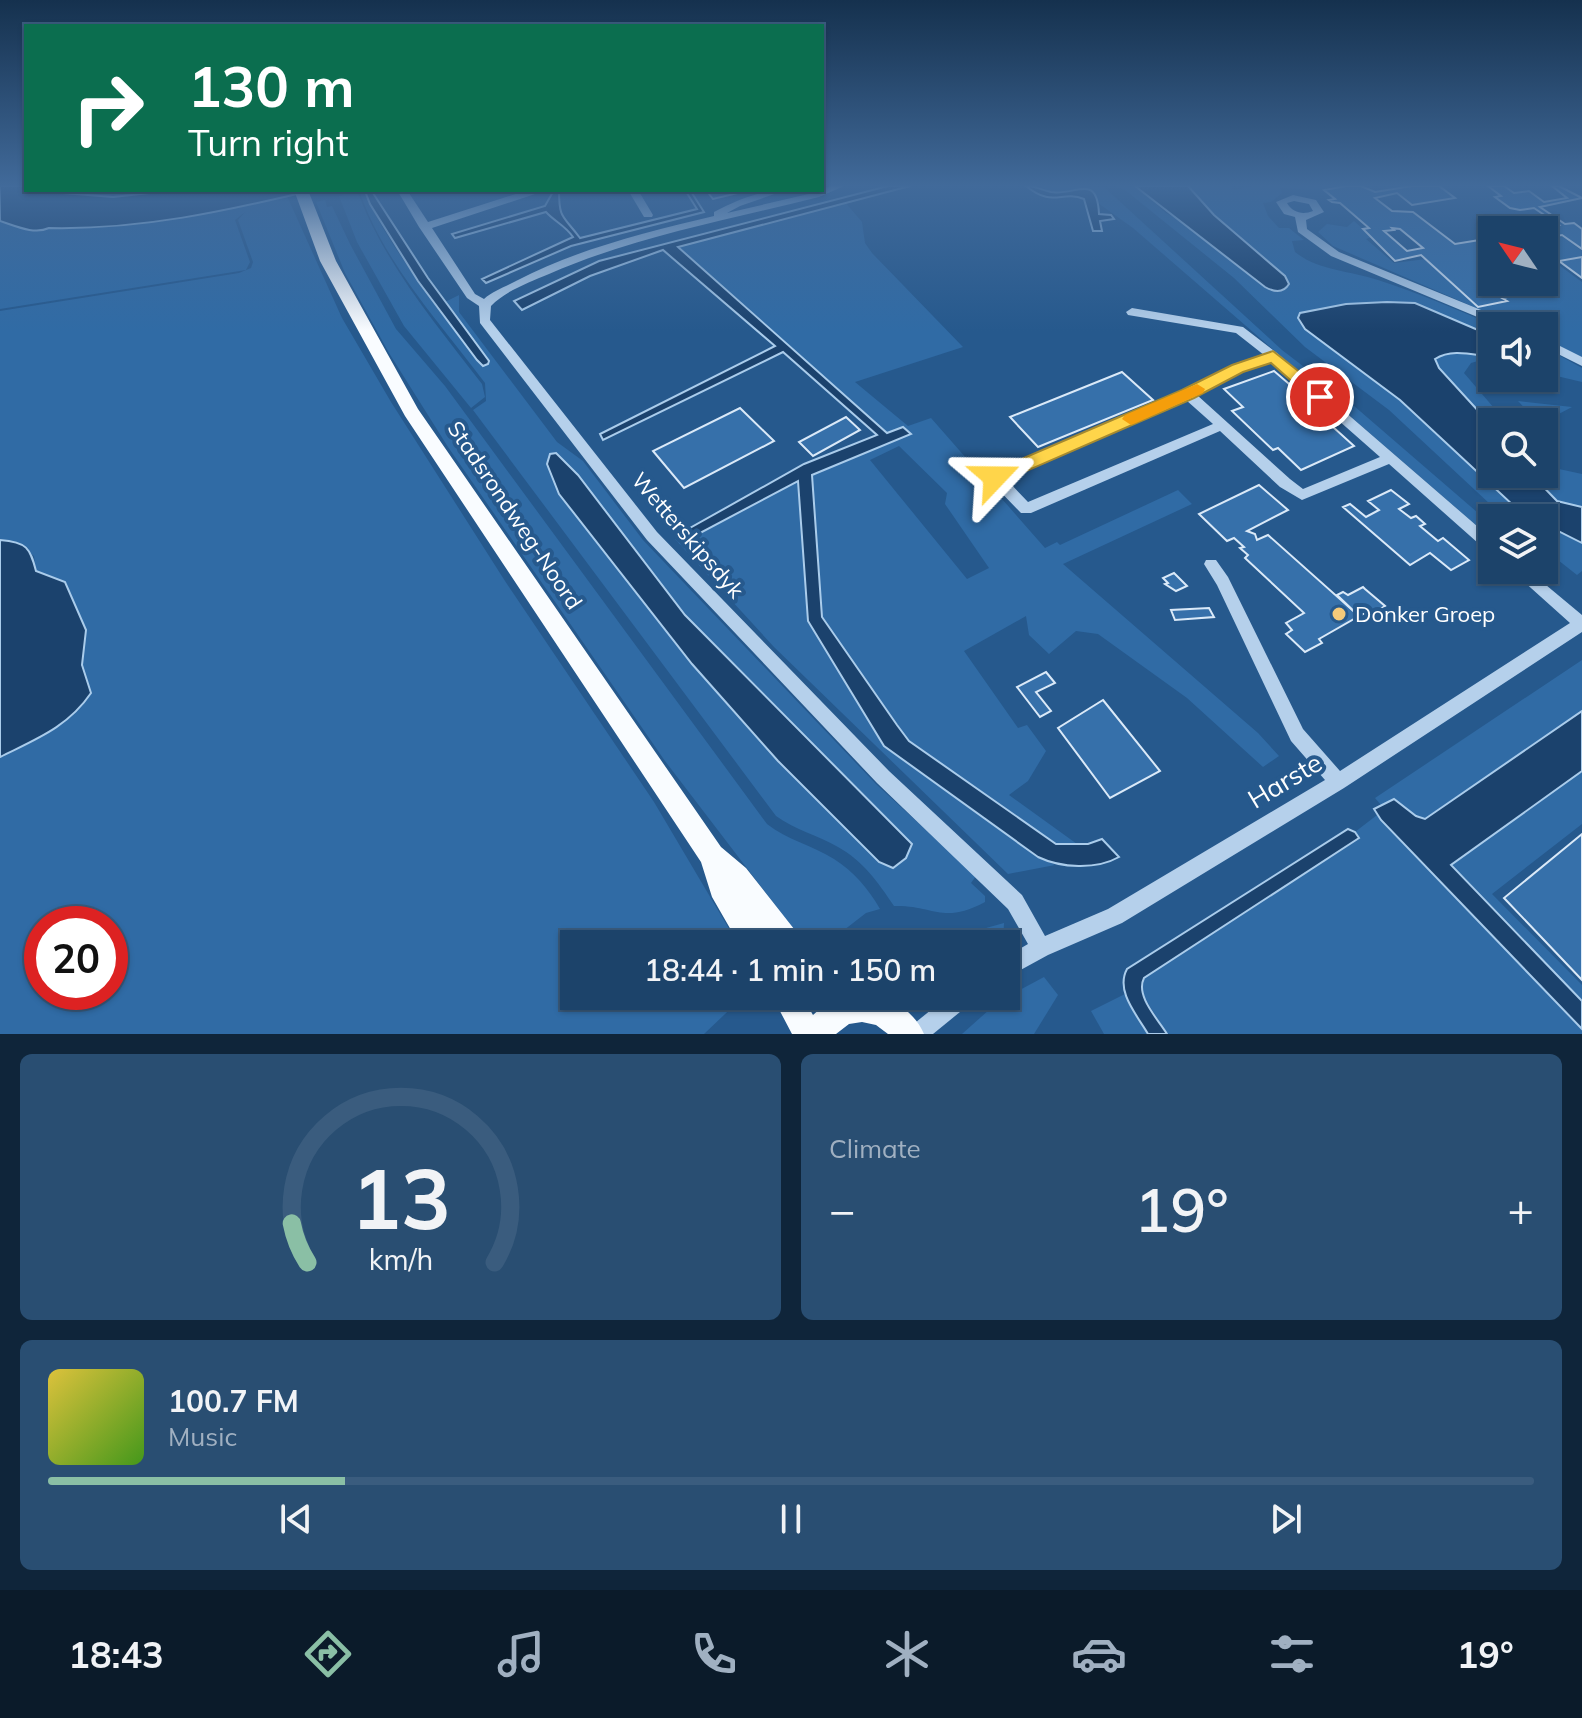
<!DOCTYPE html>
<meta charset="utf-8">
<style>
body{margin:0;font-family:Mulish,sans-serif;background:#294e72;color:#f1f3f6;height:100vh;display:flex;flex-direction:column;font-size:30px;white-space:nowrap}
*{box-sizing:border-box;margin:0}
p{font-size:26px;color:#a0b0c1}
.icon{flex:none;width:44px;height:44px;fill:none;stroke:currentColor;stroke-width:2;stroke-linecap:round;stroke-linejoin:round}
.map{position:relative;height:1034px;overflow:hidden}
.side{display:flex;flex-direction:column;gap:20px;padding:20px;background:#0f253a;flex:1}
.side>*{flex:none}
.guide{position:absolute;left:24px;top:24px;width:800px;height:168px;border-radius:0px;box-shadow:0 2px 6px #0004,0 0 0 2px #3a5c7e;background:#0b6e4f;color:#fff;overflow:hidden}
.needle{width:52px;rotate:305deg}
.fabs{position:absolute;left:1478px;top:216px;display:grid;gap:16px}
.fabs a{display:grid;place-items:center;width:80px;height:80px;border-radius:0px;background:#1c436a;box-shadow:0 2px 6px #0004,0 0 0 2px #3a5c7e;font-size:40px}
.speed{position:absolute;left:24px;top:906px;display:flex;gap:16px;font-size:40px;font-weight:700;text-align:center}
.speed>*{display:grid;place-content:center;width:104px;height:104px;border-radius:50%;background:#1c436a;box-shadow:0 2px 6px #0004,0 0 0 2px #3a5c7e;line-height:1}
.speed .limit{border:12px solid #d22;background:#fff;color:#111}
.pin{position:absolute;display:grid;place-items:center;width:68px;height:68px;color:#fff;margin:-34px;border:4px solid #fff;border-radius:50%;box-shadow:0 2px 8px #0007}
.me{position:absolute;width:88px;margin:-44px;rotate:67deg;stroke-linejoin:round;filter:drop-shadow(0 0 6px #0008)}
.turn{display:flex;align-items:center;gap:28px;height:168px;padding:0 32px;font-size:36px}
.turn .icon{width:104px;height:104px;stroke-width:2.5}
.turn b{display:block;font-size:56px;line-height:68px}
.big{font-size:60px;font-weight:600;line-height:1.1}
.side .card{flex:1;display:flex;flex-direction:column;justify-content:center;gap:12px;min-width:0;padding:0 28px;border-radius:12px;background:#294e72}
.side .dial{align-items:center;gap:0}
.dial svg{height:208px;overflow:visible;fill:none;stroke:#3a5c7e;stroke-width:7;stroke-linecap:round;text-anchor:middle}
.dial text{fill:#f1f3f6;stroke:none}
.song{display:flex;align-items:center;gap:24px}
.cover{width:96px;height:96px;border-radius:12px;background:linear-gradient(135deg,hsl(50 70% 55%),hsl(100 70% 35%))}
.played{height:8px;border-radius:4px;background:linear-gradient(90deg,#8abfa5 20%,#3a5c7e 20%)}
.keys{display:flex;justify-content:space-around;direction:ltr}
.heat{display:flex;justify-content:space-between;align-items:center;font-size:44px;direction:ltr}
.side .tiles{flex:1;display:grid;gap:20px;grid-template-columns:1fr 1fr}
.card:last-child{grid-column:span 2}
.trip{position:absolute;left:560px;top:930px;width:460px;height:80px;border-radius:0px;background:#1c436a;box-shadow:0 2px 6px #0004,0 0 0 2px #3a5c7e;font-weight:600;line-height:80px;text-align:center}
.dock{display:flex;height:128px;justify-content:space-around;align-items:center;background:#0b1b2a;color:#a0b0c1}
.dock .icon{width:56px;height:56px}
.dock .selected{color:#8abfa5}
.dock b{font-size:36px;color:#f1f3f6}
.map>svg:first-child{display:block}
</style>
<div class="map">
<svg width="1582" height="1034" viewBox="0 0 1582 1034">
<rect width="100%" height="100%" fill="#26598d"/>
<g fill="#306ba5" fill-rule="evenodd">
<polygon points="1041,186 1104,187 1282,350 1346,399 1492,525 1492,539 1133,228 1098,203 1097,197 1047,191"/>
<path d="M1116 186 1137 187 1166 213 1285 276 1214 215 1188 186H1230L1234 190 1254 186H1337L1317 190 1280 188 1282 193 1271 202 1263 203 1268 216 1279 228H1289L1304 240 1292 241 1295 252C1317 270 1350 271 1378 280 1418 293 1456 309 1495 326H1492V336L1415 303 1346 304 1301 313 1298 318 1305 329 1400 400 1515 507 1534 518H1505L1389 410 1305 347 1234 278 1125 190Z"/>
<polygon points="45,190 177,190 113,197"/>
<path d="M342 190H357C383 262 436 324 482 384L485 397 471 408 404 326 357 242 339 196 344 195Z"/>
<path d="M359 190H367C366 217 458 336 480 364L489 361 445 302 459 295V312L557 442 583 461 643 540 876 784 976 876 971 883 985 896V902C942 925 935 905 894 906 878 882 863 861 838 847 817 835 795 830 776 816L473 410 486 401 485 383C440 323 383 262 359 190ZM644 563 685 615 751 683 692 664 637 590Z"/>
<path d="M287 196 342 318 391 402 505 581 654 802 738 944H574V996H744L704 1034H0V757C43 736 60 732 91 693L82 665 86 630 65 582 36 571 34 556 13 541 0 540V311L239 273 251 268 253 262 238 220 245 212 235 220 250 262 246 270 0 309V221L43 231 49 228C131 230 208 214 287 196ZM42 924H110V992H42Z"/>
<path d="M325 200 327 207 332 206 350 244 396 329 445 386 767 824C787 840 812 845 834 859 854 872 868 888 880 909L866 913 826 944H805L665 761 448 447 389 353 345 273 316 202Z"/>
<path d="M845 202 862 222 865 243 872 253 963 347 855 382 908 426 931 418 1045 548 1057 542 1060 545 1178 490 1192 504 1063 564 1258 733 1279 756 1263 767 1187 698 1098 634 1076 631 1049 654 1029 635 1026 616 964 651 1018 728 1027 725 1046 751 1028 781 1009 795 1077 844H1056L909 741 822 617 812 475 910 434 887 433 677 246ZM899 446 947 493 945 504 989 568 967 579 870 460Z"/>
<polygon points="1354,221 1372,237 1366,239 1394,263 1426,259 1482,306 1502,302 1503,282 1544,282 1544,240 1563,237 1582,251 1582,257 1556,263 1582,282 1582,358 1544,338 1544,326 1518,326 1333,246 1318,232 1327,224 1347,227"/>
<polygon points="1544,347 1582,368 1582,382 1544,373"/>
<polygon points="1457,352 1492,357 1471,363 1464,373 1506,422 1492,422 1492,426 1439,368 1435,359 1444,353"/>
<polygon points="1518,401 1572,407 1553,417 1546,430 1544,422 1538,422"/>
<polygon points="1544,461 1559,469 1582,474 1582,507 1557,501 1531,474 1544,474"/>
<polygon points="794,481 798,481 808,621 884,745 1038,857 1055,865 1008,874 774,647 675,539 683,535 687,540"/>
<polygon points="1544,524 1582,543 1582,571 1577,575 1544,549"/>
<polygon points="1582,660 1582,711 1425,819 1416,816 1394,799 1381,805 1375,798"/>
<polygon points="1582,771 1582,824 1492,894 1582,985 1582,1001 1451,865"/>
<polygon points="1377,815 1582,1029 1582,1034 1167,1034 1144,997 1141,985 1144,978 1359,839 1355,832"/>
<polygon points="1004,923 1003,944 866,944 881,934 911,928 940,934 968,933"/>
<polygon points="1044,977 1058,995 1034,1034 962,1034 999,1001"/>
<polygon points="1125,994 1148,1034 1104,1034 1091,1011"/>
</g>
<g fill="#1b426d" stroke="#aacceb" stroke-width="2">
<path d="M0 186H26V190L113 197 177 190H314C226 211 140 230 49 228 34 235 16 226 0 221Z"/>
<path d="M888 186H910L678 247 887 433 903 427 911 434 812 475 822 617 897 725 909 741 1056 844H1088L1102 839 1119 857C1096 870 1061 868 1038 857L884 746 808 621 798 481 687 540 681 533 804 464 877 435 783 352 603 440 600 434 775 346 663 250 590 276 522 310 514 301 599 261Z"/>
<path d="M1026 186C1037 186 1041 190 1051 192 1076 196 1097 172 1099 214L1111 215 1114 219 1100 221 1102 231H1093L1084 199C1061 190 1053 208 1026 186Z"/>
<path d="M1135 186H1188L1214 215 1285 276 1289 284C1283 294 1274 292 1265 287Z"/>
<polygon points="371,190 428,278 489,361 488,364 483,366 477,360 418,281 370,204 365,191"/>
<path d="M554 190H559C559 220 563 215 580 238L697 209 685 190H690L704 212 571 246 486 283 482 279 573 237C565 225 555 222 546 212L455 238 452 234 545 206Z"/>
<path d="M1387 302 1415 303 1492 336V357C1473 355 1452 348 1435 359L1439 368 1492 426V474H1531L1557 501 1582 507V543L1544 524V518H1534L1515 507 1400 400 1305 329 1298 318 1300 313 1346 304Z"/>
<polygon points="556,453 578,475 685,615 912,844 906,858 893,868 879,862 778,761 692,664 559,494 547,464 550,454"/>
<path d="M0 540C27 542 30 548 36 571L65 582 86 630 82 665 91 693C68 727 36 739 0 757Z"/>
<polygon points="1582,711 1582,771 1451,865 1582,1001 1582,1029 1381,820 1374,809 1394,799 1416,816 1425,819"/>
<path d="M1348 829 1355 832 1359 838 1144 978C1135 996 1158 1019 1167 1034H1148C1137 1015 1115 991 1127 969Z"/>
</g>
<g fill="#3670aa" stroke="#dae9f8" stroke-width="2" fill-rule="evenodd">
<path d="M1346 186H1361L1375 192 1412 186H1439L1455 198 1412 205 1397 193 1375 198 1392 211 1413 212 1455 244 1492 238V264L1488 265 1492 268V282H1509L1524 294 1502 298 1507 301 1478 307 1421 255 1395 261 1363 229 1369 228 1340 203 1332 202 1329 200 1335 199 1324 190ZM1392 228 1400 229 1423 248 1407 251 1384 231 1394 230Z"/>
<polygon points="1488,186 1504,186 1514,193 1529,191 1544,202 1567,198 1552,186 1559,186 1582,198 1540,207 1565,224 1574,223 1582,229 1582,249 1562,235 1544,238 1544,233 1556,231 1550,227 1559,225 1534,208 1520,210 1510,208 1495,197 1501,196"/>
<polygon points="706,190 735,190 738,193 713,199"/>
<polygon points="1582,257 1582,278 1559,261"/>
<polygon points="1274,371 1337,425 1333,427 1354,446 1301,470 1278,448 1273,450 1232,411 1243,407 1224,389"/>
<polygon points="1122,372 1153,400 1038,447 1010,417"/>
<polygon points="740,408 774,441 684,488 653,451"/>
<polygon points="846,417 860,430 813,456 799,442"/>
<polygon points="1259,485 1288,510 1247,531 1255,534 1257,540 1268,535 1359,616 1319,639 1322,643 1305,652 1286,634 1292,630 1286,623 1304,613 1245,558 1248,555 1240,548 1244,547 1234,538 1227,541 1199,514"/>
<polygon points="1391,490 1409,504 1399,509 1411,518 1416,516 1425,524 1420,526 1438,541 1443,538 1469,560 1451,570 1430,553 1410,565 1343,507 1350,504 1366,517 1379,510 1368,501"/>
<polygon points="1174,573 1187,586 1176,591 1165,584 1168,583 1163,578"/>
<polygon points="1363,587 1365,589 1385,606 1369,616 1365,613 1359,616 1337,595 1343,592 1348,595"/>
<polygon points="1209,608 1214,617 1175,620 1171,610"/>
<polygon points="1046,672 1055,683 1036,692 1051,711 1040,717 1017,687"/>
<polygon points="1103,700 1160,771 1110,798 1058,728"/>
<polygon points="1582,834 1582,980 1504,898"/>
</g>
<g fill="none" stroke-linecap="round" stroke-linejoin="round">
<g fill="#b5d0eb" fill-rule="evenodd">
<path d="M830 186H844L819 197C729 220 636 236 549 274 530 282 505 291 491 306L490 320 657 532 889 771 1022 895 1045 936 1108 909 1325 780 1291 741 1217 585 1204 564 1206 560H1216L1228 577 1303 729 1340 771 1570 623 1511 570H1528L1582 615V632L1344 788 1122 923 1048 955 1006 978V957L1028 944 1008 909 877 783 647 540 480 323 479 306 467 298 419 227 397 190H407L428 222 528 190H539L538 193 432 228 475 294 484 299C493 291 505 287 516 281 577 249 647 232 714 216V212C736 200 761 190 786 190L740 206 727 213 813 193Z"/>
<polygon points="628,190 638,190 653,215 652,217 644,217"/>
<path d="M1293 195 1316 200 1324 212 1306 220 1307 229 1339 252 1513 323 1515 326H1499L1331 256 1298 232 1295 217 1284 214 1276 202ZM1294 201 1309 204 1313 211C1303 215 1293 213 1287 203Z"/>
<path d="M1132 308 1243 327 1277 353 1492 539V553L1487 551 1389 464 1302 500 1280 487 1220 431 1031 513H1021L990 481 988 477 990 473 1184 391 1233 365 1264 355 1236 333 1128 315 1126 312ZM1271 361 1380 457 1303 489 1290 479 1197 395 1241 371ZM1186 400 1213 424 1028 502 1005 478Z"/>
<polygon points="1544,338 1582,357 1582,366 1544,347"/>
<polygon points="948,996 974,996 971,1003 933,1034 907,1034 910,1027"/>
</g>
<g fill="#f9fcff" fill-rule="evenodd">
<polygon points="294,190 308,190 336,261 418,409 721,847 746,868 798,934 802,944 771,944 767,938 769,944 739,944 712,897 701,862 405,416 320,261"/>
<path d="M772 996H802L813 1015C845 985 906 991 924 1034H888L876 1025 862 1022 849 1024 836 1034H792Z"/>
</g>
</g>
<linearGradient id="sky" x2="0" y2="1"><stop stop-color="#15314e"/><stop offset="0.56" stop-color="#416a9a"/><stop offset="1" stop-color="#416a9a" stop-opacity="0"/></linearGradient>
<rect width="1582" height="331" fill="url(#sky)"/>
<polygon fill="#ffd54a" stroke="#a68a30" stroke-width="2" points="1273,351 1326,393 1326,401 1314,401 1271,363 1243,372 1194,398 1001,482 989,482 986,477 989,473 1182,390 1232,365"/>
<polygon fill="#f59e0b" points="1197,384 1205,389 1203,393 1136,423 1131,425 1122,419 1125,415"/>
<circle fill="#f4ca7a" stroke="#26598d" stroke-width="3" cx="1339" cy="614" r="8"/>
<g text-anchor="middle" stroke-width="8" stroke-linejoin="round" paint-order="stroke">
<g font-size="22" fill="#fff" stroke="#26598d">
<text transform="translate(515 515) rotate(56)" y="8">Stadsrondweg-Noord</text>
<text transform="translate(688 535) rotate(49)" y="8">Wetterskipsdyk</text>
</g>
<g font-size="22" fill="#fff" stroke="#26598d" text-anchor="start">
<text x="1355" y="622">Donker Groep</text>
</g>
<g font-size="26" fill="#fff" stroke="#26598d">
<text transform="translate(1285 781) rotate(-31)" y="9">Harste</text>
</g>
</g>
</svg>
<div class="fabs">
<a><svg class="needle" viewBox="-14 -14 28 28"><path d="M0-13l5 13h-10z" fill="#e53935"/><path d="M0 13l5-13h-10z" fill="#a0b0c1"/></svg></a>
<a><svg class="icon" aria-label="sound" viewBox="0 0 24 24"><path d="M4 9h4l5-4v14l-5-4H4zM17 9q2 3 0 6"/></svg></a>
<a><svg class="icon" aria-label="search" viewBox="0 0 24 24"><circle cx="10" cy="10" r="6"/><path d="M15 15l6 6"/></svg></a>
<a><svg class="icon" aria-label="layers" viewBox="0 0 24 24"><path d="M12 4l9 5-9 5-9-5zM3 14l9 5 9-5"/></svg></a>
</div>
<div class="speed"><div class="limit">20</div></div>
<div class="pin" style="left:1320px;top:397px;background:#d93025"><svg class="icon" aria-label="arrive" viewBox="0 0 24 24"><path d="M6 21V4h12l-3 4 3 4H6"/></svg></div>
<svg class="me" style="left:995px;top:477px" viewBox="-20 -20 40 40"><path d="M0-17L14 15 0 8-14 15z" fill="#ffd54a" stroke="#fff" stroke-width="4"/></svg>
<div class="trip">18:44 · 1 min · 150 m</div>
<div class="guide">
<div class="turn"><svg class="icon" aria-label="right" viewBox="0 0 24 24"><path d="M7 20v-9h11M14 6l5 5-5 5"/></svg><div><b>130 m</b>Turn right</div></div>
</div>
</div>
<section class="side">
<div class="tiles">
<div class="card dial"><svg viewBox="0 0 100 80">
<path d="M14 69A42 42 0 1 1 86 69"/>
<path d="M14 69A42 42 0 0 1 8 54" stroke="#8abfa5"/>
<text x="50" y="56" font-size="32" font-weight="700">13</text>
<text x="50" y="72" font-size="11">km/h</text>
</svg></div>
<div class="card"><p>Climate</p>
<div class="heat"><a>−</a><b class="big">19°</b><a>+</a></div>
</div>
<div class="card">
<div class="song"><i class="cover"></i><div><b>100.7 FM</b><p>Music</p></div></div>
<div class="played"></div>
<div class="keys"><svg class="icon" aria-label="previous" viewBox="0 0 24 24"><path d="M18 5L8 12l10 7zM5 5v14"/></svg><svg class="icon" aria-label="pause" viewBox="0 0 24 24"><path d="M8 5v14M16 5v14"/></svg><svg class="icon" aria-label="next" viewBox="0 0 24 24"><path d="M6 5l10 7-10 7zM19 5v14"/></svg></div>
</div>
</div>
</section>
<nav class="dock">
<b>18:43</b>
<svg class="icon selected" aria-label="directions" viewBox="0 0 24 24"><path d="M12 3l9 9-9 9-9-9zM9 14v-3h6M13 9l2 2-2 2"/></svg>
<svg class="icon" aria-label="music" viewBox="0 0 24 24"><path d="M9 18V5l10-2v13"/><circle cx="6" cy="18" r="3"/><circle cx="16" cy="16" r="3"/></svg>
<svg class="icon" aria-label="phone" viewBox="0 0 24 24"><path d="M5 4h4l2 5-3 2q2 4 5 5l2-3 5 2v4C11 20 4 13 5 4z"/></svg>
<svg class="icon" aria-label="climate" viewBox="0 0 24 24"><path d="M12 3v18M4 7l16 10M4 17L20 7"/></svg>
<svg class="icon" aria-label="car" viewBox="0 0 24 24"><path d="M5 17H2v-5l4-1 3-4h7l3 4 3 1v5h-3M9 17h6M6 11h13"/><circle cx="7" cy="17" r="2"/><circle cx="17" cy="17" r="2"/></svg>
<svg class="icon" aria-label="filters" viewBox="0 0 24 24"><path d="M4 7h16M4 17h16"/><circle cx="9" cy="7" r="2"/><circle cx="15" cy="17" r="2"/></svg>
<b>19°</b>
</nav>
